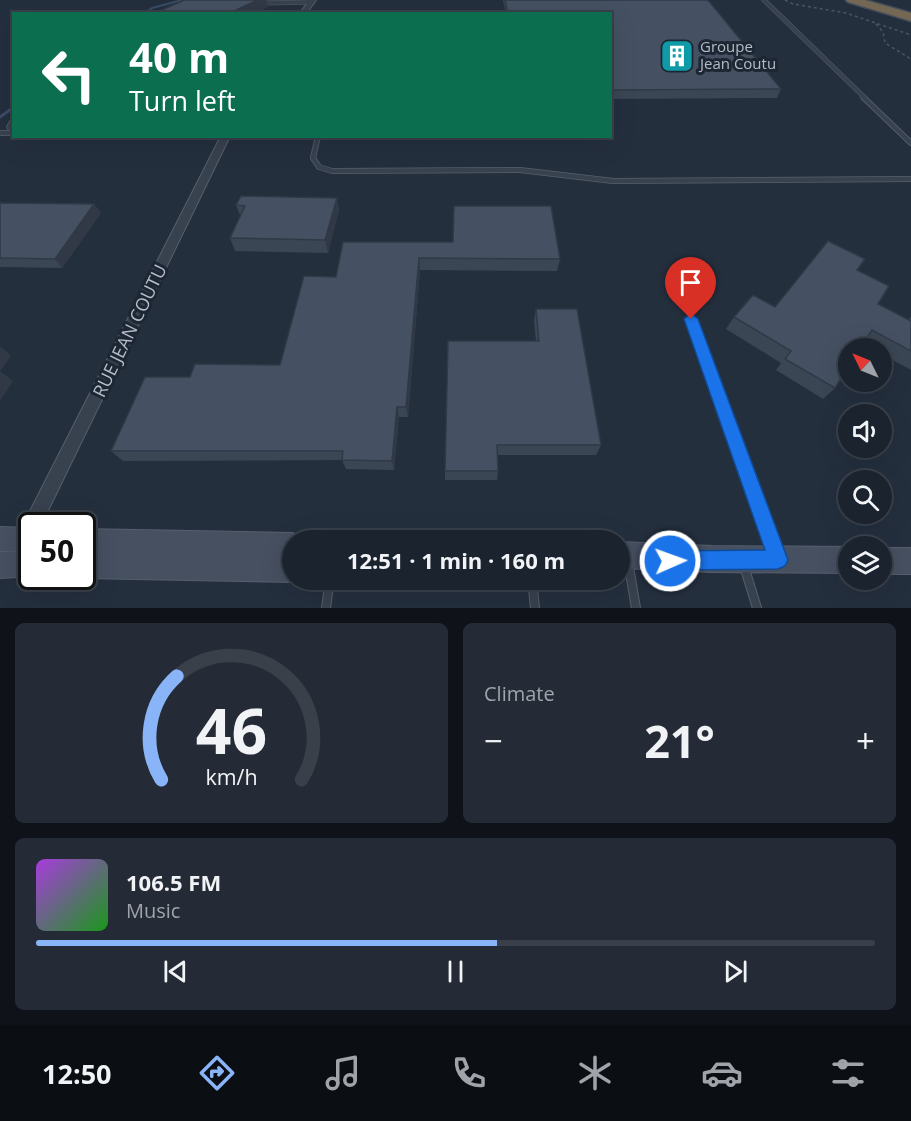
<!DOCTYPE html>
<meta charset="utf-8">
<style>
body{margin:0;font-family:"Open Sans",sans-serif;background:#242b36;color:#f1f3f6;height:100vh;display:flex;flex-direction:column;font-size:22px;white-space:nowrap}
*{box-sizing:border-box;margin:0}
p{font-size:20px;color:#a0a4aa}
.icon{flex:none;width:33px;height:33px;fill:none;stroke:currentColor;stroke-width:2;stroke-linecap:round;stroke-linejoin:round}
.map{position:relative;height:608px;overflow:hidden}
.drawer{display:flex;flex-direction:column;gap:15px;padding:15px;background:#0f1319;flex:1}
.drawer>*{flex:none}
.top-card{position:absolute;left:12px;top:12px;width:600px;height:126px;border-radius:0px;box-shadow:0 6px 24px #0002,0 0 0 2px #39404a;background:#0b6e4f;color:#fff;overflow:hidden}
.needle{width:39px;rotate:313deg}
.fabs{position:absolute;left:838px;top:338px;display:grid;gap:12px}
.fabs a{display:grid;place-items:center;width:54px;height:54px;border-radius:50%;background:#1b232e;box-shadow:0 6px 24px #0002,0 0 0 2px #39404a;font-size:30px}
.speed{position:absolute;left:18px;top:512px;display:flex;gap:12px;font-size:30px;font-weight:700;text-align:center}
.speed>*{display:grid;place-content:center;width:78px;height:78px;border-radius:50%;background:#1b232e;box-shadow:0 6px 24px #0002,0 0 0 2px #39404a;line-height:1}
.speed .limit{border:3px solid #111;border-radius:9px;background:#fff;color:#111}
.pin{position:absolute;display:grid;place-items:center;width:51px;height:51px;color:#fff;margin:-62px -26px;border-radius:50% 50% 50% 0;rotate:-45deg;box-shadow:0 0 6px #0007}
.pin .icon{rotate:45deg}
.me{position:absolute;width:66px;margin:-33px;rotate:88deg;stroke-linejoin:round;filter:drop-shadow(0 0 4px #0008)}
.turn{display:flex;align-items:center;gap:21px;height:126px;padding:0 18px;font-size:27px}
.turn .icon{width:78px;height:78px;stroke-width:2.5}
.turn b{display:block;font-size:42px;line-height:51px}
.big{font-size:45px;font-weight:700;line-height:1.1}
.drawer .widget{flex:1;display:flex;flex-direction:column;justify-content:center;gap:9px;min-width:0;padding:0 21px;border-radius:9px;background:#242b36}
.drawer .dial{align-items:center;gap:0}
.dial svg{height:156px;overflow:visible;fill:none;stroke:#39404a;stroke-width:7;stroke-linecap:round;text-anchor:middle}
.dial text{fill:#f1f3f6;stroke:none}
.song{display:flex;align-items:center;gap:18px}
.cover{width:72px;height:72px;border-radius:9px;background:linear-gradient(135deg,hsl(280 70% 55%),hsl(120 70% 35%))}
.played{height:6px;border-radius:3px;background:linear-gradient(90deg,#8ab4f8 55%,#39404a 55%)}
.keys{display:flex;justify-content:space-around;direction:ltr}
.heat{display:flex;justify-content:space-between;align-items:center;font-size:33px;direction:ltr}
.drawer .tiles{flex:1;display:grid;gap:15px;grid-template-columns:1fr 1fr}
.widget:last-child{grid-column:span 2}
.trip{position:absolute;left:282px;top:530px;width:348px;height:60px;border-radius:30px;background:#1b232e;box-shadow:0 6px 24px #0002,0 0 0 2px #39404a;font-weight:700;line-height:60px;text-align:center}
.tabs{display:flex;height:96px;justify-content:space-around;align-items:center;background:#0b0e12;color:#a0a4aa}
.tabs .icon{width:42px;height:42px}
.tabs .selected{color:#8ab4f8}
.tabs b{font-size:27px;color:#f1f3f6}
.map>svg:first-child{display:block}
</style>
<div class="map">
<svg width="911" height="608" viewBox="0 0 911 608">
<rect width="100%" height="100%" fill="#242f3e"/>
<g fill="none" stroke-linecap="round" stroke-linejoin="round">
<polyline stroke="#394c67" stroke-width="2" points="144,14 152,8 182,0"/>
<polyline stroke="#394c67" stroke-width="3" points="0,117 14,107"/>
<g stroke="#565f6c" stroke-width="5">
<g id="service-far3">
<polyline points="764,0 865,98"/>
<polyline points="265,3 311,2"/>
</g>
</g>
<g stroke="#565f6c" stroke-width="6">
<g id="service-far2">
<polyline points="863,97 911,143"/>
<polyline points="14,119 9,127 14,132"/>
<polyline points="0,133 14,133"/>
<polyline points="318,136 313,158 319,167 332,171 520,170 613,181 911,179"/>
</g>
</g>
<g stroke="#565f6c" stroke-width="8">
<polyline id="service-far1" points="691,319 718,392"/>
</g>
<g stroke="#565f6c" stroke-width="10">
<g id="service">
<polyline points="717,390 776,552"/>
<polyline points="628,561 636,608"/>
<polyline points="744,566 757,608"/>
<polyline points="532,579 535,608"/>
<polyline points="326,608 330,579"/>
</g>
</g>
<g stroke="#565f6c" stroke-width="2">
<g id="minor">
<polygon points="310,0 316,0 306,14 299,14"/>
<polygon points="221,136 230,136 41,525 32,525 32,533 26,531 24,525 26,519"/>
</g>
</g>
<g stroke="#565f6c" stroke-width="2">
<g id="secondary">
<polygon points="0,527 32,528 32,576 36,576 0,578 0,552 26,552 0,551"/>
<polygon points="82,529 292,533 301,536 302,540 292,540 292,579 299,579 292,582 82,578 78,576 82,576"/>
<polygon points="620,542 712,546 849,547 849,573 712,572 620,568"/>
<rect x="882" y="548" width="29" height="26"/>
</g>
</g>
<g stroke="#434c59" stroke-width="3">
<polygon id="motorway" points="846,0 865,0 911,13 911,21 848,2"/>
</g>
<g stroke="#44595c" stroke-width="1.5" stroke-dasharray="3 3" stroke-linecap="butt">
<polyline points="785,0 793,4 846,13 911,35"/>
<polyline points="876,24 883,32 885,43 911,59"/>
</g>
<g stroke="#44595c" stroke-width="3" stroke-dasharray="6 6" stroke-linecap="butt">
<polyline points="304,531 417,538 538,540"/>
<polyline points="43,576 73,576"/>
<polyline points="304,579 320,579"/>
<polyline points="340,580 523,579"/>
</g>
<use href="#service-far3" stroke="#38414e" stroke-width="4"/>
<use href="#service-far2" stroke="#38414e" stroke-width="4.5"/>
<use href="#service-far1" stroke="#38414e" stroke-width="6"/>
<use href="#service" stroke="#38414e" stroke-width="8"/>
<use href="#minor" fill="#38414e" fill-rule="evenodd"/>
<use href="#secondary" fill="#465061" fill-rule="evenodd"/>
<use href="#motorway" fill="#746855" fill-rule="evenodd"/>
</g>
<g fill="#3b4654">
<polygon points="503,0 708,0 781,89 777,98 610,99 610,14 506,14"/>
<polygon points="337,198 339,210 328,253 235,251 230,238 240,215 236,205"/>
<polygon points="0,203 94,204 101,213 62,268 0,267"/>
<polygon points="343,242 560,259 557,271 420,270 408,417 399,417 394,470 346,469 342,460 123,461 111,451 190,377 280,365 336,277"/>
<polygon points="857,270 878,304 909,320 911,316 911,370 882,354 882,348 870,348 863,344 835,388 823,399 776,370 781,363 726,329 734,317 775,307"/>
<polygon points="536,309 601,445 596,455 498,455 498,471 497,480 445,480 445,471 536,341 534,321"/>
</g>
<g fill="#303945">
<polygon points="258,0 266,0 268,7 255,14 233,14 232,12"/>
<polygon points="337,198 339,210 328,253 325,240"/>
<polygon points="94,204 101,213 62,268 55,259"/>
<polygon points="419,258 420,270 408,417 406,407"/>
<polygon points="0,346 11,356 0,371 13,381 0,401"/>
<polygon points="397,407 399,417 394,470 392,461"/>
</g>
<g fill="#455162" stroke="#303945" stroke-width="1.5">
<polygon points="184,0 258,0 232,12 237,14 153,14"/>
<polygon points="505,0 708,0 781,89 610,90 610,14 508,14"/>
<polygon points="241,196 337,198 325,240 230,238 245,206 236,205"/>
<polygon points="0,203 94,204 55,259 0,258"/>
<polygon points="454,206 551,206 560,259 419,258 406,407 397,407 392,461 342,460 343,451 111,451 145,377 190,377 195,364 280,365 304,276 336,277 343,242 453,242"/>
<polygon points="828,241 865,259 857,270 889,286 878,304 911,321 911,351 872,330 860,348 849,348 849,366 835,388 785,359 791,351 734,317 753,295 775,307"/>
<polygon points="536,309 577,309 601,445 497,445 498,471 445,471 448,341 539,341"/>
</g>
<polygon fill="#1a73e8" stroke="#114b97" stroke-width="1.5" points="691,313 698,319 788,560 785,566 778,569 670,570 664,568 661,561 664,554 670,551 765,550 684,319"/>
<defs>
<g id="building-square" transform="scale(1.725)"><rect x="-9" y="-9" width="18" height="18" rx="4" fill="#0f9aa8" stroke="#1d2633"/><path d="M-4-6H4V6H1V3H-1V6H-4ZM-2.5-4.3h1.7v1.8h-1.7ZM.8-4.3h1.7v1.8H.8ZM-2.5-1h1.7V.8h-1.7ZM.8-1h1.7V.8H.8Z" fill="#fff"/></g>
</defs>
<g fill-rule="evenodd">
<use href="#building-square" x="677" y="56"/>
</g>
<g text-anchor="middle" stroke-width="6" stroke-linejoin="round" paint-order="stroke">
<g font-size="15" fill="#b4bcc9" stroke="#1d2633" text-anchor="start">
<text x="700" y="52">Groupe<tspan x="700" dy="17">Jean Coutu</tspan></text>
</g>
<g font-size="18" fill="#b4bcc9" stroke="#1d2633">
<text transform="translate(130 331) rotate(-64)" y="6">RUE JEAN COUTU</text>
</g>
</g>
</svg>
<div class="fabs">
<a><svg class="needle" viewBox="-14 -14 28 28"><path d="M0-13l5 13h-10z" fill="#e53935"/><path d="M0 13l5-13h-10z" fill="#a0a4aa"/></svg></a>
<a><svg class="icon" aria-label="sound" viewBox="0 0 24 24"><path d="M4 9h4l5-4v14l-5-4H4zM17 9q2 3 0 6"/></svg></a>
<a><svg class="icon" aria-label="search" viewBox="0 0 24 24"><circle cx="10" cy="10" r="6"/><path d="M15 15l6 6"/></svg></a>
<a><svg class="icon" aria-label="layers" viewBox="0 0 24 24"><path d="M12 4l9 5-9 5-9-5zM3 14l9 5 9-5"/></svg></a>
</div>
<div class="speed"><div class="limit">50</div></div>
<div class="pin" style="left:691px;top:319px;background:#d93025"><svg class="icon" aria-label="arrive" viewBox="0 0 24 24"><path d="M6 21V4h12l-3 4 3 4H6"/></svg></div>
<svg class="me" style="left:670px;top:561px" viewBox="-20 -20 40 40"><circle r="17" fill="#1a73e8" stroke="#fff" stroke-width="3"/><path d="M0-11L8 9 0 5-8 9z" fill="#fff"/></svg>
<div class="trip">12:51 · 1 min · 160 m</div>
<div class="top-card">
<div class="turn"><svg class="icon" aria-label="left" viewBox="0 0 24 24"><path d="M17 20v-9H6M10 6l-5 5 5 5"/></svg><div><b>40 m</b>Turn left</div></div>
</div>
</div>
<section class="drawer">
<div class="tiles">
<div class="widget dial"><svg viewBox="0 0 100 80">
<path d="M14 69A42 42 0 1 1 86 69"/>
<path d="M14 69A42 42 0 0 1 22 16" stroke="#8ab4f8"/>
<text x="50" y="56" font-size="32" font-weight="700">46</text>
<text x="50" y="72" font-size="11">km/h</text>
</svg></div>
<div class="widget"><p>Climate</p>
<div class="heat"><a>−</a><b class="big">21°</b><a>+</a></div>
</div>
<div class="widget">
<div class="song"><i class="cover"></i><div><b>106.5 FM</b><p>Music</p></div></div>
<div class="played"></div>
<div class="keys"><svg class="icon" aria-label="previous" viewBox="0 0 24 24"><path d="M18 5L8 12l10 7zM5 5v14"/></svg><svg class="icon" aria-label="pause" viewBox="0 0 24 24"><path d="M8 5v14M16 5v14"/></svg><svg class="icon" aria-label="next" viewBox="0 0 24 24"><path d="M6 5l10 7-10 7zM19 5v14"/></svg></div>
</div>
</div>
</section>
<nav class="tabs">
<b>12:50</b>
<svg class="icon selected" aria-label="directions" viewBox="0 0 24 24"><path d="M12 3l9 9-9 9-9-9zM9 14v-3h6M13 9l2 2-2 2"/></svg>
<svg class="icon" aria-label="music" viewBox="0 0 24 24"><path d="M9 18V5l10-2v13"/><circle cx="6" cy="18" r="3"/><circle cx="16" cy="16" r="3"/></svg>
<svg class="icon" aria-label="phone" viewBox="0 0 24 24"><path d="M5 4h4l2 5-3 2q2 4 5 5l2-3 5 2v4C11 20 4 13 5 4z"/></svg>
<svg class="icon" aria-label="climate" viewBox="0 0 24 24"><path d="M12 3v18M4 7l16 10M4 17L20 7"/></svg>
<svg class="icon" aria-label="car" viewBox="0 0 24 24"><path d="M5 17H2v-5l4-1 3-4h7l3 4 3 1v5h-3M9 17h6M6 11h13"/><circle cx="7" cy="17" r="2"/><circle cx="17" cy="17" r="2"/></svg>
<svg class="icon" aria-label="filters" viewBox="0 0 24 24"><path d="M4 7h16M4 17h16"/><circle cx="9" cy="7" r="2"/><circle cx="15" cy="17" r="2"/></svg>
</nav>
